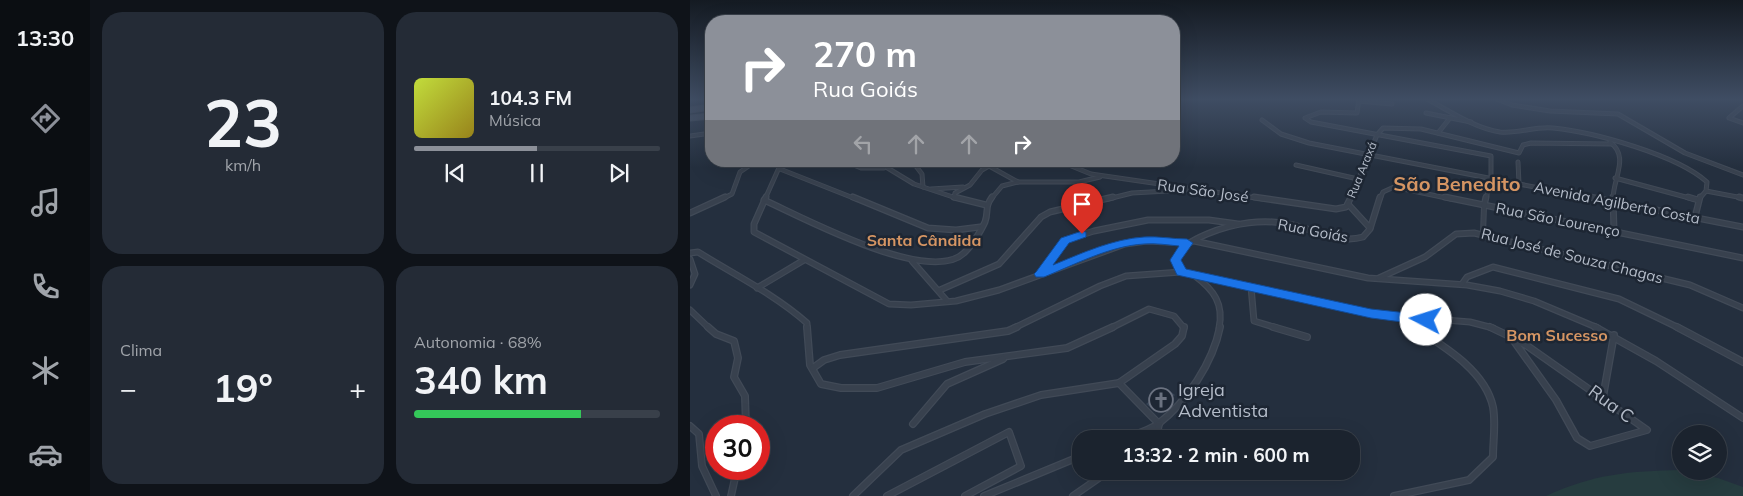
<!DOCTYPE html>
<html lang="pt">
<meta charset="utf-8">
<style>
body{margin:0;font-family:Mulish,sans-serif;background:#242b36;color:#f1f3f6;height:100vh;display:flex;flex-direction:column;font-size:19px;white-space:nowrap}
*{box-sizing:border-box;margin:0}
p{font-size:16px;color:#a0a4aa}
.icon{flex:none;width:28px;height:28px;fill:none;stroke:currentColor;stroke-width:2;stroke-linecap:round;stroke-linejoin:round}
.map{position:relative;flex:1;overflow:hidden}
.drawer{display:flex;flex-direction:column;gap:12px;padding:12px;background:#0f1319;width:600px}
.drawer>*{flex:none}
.hud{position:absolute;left:15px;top:15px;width:475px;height:152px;border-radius:20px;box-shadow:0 5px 20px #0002,0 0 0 1px #39404a;background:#8c9099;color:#fff;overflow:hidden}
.tools{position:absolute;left:982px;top:425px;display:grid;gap:10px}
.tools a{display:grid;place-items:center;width:55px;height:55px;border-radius:50%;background:#1b232e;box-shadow:0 5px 20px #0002,0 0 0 1px #39404a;font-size:25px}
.speed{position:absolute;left:15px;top:415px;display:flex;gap:10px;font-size:25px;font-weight:700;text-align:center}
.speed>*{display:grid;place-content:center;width:65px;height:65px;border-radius:50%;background:#1b232e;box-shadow:0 5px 20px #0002,0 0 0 1px #39404a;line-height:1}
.speed .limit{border:8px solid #d22;background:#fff;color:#111}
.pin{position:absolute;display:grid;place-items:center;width:42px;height:42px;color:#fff;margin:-51px -21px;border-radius:50% 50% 50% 0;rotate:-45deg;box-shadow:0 0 5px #0007}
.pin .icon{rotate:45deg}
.me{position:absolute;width:55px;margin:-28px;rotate:275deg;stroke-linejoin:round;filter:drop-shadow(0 0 4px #0008)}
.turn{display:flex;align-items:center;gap:18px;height:105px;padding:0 25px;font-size:22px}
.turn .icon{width:65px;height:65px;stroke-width:2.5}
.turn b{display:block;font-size:35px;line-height:42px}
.lanes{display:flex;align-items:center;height:48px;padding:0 25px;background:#0003;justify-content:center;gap:25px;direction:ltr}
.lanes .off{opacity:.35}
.big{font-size:38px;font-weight:700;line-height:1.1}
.drawer .tile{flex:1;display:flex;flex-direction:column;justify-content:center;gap:8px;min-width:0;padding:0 18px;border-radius:20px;background:#242b36}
.drawer .dial{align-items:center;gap:0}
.dial b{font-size:65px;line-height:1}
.song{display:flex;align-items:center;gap:15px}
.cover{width:60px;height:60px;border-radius:8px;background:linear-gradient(135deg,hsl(70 70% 55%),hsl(50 70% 35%))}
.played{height:5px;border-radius:2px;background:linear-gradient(90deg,#8c9099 50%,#39404a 50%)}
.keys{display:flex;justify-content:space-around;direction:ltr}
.heat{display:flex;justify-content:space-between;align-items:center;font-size:28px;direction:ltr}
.charge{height:8px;border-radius:4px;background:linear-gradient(90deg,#34c759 68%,#39404a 0)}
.drawer .tiles{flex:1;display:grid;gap:12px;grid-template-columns:repeat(2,1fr)}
.trip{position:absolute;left:382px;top:430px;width:288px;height:50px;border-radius:20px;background:#1b232e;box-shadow:0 5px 20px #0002,0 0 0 1px #39404a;font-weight:700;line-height:50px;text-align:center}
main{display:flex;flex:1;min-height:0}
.tab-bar{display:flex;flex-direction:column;width:90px;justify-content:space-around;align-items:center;background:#0b0e12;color:#a0a4aa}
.tab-bar .icon{width:35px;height:35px}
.tab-bar .current{color:#8c9099}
.tab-bar b{font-size:22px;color:#f1f3f6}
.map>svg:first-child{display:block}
</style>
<main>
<nav class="tab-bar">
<b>13:30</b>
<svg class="icon current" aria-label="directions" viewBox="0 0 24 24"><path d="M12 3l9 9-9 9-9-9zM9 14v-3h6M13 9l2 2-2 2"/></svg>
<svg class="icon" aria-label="music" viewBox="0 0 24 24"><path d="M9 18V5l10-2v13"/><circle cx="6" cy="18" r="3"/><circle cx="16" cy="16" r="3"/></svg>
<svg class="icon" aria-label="phone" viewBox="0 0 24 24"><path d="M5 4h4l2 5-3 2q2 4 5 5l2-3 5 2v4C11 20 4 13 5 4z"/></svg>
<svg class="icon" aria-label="climate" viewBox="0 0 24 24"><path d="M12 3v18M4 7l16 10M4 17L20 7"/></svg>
<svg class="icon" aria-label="car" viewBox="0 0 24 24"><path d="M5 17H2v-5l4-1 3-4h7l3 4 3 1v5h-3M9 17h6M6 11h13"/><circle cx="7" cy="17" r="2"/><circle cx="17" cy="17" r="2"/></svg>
</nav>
<section class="drawer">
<div class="tiles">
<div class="tile dial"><b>23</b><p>km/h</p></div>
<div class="tile">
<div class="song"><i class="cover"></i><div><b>104.3 FM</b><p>Música</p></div></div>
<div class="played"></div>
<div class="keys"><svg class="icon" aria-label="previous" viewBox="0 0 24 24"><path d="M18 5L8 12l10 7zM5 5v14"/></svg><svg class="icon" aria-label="pause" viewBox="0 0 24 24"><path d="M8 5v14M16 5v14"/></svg><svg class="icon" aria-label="next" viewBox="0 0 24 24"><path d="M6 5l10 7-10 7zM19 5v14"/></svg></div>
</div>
<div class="tile"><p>Clima</p>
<div class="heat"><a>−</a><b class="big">19°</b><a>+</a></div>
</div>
<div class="tile"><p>Autonomia · 68%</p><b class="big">340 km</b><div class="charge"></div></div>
</div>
</section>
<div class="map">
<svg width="1053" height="496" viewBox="0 0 1053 496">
<rect width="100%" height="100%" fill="#242f3e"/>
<path fill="#263c3f" d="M991 470 1028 478 1053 487V496H856C904 474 939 471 991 470Z"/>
<polygon fill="#364354" points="476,388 485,395 466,412 456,404"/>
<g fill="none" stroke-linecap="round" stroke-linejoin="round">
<g stroke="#414a57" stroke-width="6">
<polyline id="pedestrian" points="793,234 794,206"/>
</g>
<g stroke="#414a57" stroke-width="5">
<g id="minor-far2">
<polyline points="669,99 667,113 631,112 615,118 621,122 801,156 801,178 796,199"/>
<path d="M737 99C760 111 784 128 810 132 828 134 845 126 863 128 904 132 987 155 1017 182L1016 191 1009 199"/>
<polyline points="807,99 822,105 860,111 928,114 995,153 1053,175"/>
<polyline points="669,101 702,104"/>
<polyline points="1053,106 1039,118 1053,123"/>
<polyline points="736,113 781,122"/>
<polyline points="572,120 591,134 619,143 906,199"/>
<polyline points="748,133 760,118"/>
<polyline points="0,136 21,133"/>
<path d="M920 142C940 157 923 178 923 199"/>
<polyline points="154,161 171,168 194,168"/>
<polyline points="186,161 224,184 269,199"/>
<polyline points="222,161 232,174 233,187"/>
<polyline points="369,161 401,174 573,199"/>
<polyline points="828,162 829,184"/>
<polyline points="606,165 668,179"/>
<polyline points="90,169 166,199"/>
<polyline points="925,178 1003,199"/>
<polyline points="241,189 273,187"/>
<polyline points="1016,191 1053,198"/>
<polyline points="264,198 265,193 280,185 292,170 299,166 328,182"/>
<polyline points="32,199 42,194 50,172 66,161"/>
<polyline points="75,199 92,161"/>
<polyline points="301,199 312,186 328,182 389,182 410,177"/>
<polyline points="418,199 442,193 496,190"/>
<polyline points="660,199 687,135 693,128 731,129 829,153 833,145 841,143 922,144"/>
<polyline points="690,199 693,192 704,187 761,199"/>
</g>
</g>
<g stroke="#414a57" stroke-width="7">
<g id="minor-far1">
<polyline points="76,197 64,224 64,232 199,304 221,305 266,301 309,290 435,244 457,241 497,243"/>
<polyline points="163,197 238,228 266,230 290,227"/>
<polyline points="264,197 296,205"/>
<polyline points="564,197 646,209 656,207 661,197"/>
<path d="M690 197 680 229 673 237C649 244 625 230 603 225 574 218 543 223 517 234 503 240 491 246 485 260L491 272 681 314 780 322 803 328"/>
<polyline points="755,197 1053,258"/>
<polyline points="900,197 1053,227"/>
<polyline points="923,197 924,231"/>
<polyline points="998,197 1008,200"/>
<polyline points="1049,197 1053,198"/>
<path d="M74 200C112 217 239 286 274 253 281 247 291 231 295 222 299 211 294 208 302 197"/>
<polyline points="658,204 680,228"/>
<polyline points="794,206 796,197"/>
<polyline points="0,213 35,197"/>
<polyline points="1005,217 1010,197"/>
<polyline points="504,241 678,278 777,285 810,291 844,301 908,328"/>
<path d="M0 253 8 252C45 275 84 294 117 323V328"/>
<polyline points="0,259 5,274 0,285"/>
<polyline points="222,261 257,301"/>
<polyline points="350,274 375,240 404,231 458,220 519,220 548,224"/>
<path d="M505 276C524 290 534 304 529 328"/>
<polyline points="689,278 735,257 766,234 784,233 1000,285 1053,308"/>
<polyline points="772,284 777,277 803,267 929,299 989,328"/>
<polyline points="561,287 564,321 587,328"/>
<polyline points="67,288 114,260"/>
<polyline points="250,290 309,264 351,217 360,212 423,197"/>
<polyline points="0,310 19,328"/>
<polyline points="710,318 725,328"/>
<polyline points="324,328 410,286 436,276 491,272"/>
<polyline points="421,328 459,309 484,316 494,328"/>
</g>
</g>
<g stroke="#414a57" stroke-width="8">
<g id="minor">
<polyline points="18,327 26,334 44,341 48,358 44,377 55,396 56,426"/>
<polyline points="117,327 120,365 131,384 151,388 187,388 275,362 377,348 423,327"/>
<polyline points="583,327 617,337"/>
<polyline points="800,327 821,337"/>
<polyline points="905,327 966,361 1053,418"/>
<polyline points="987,327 1053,362"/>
<polygon points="821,337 836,345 957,430 900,446 887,438 866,400"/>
<polyline points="123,368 134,360 150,355 318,331 327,327"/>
<polyline points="429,383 469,424"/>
<polyline points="913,397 924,335"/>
<polyline points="223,424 257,384 313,359"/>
<polyline points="0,426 9,434 12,466 26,496"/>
<path d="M433 439C445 434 458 431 468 424 497 402 523 362 530 327"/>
<polyline points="466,439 469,424"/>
<polyline points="41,496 47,469"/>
<polyline points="163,496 211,450 295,414 351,395 429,383 485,344 492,336 494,327"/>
<polyline points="197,496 319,432 331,466 275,496"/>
<polyline points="294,496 391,456"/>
<polyline points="383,496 419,471"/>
<path d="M704 496 779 480 803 457C803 441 806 423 803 407 795 370 753 346 724 327"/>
</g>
</g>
<g stroke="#414a57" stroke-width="7">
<g id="secondary">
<polyline points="0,110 21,107"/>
<polyline points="0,118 21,116"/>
</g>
</g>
<use href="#pedestrian" stroke="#38414e" stroke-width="4"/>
<use href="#minor-far2" stroke="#38414e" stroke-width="3"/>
<use href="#minor-far1" stroke="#38414e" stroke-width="4.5"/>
<use href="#minor" stroke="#38414e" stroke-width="5.5"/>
<use href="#secondary" stroke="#465061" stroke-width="5"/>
</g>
<linearGradient id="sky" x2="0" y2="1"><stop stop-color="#141a22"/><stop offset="0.59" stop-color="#3f4d63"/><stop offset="1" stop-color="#3f4d63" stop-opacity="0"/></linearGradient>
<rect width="1053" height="168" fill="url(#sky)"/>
<path fill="#1a73e8" stroke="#114b97" d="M392 231 396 232V237L379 243 363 265C392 253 423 239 454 237 468 236 483 239 497 239L503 243 491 260 496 269 681 309 736 315 742 320 736 325 681 318 487 275 480 260 489 246C478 245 466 243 454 244 420 246 386 264 354 277H346L344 274 346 272 371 238Z"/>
<defs>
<g id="church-ring" transform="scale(1.25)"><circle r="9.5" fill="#1d2633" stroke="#6b7280" stroke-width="1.5"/><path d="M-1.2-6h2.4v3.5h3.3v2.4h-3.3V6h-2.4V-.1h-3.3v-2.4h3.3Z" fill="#6b7280"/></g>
</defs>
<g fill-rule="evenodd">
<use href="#church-ring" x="471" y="400"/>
</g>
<g text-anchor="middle" stroke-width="5" stroke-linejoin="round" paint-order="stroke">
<g font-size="12" fill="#b4bcc9" stroke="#1d2633">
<text transform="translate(672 170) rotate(-68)" y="4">Rua Araxá</text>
</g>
<g font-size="15" fill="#b4bcc9" stroke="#1d2633">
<text transform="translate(513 191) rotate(8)" y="5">Rua São José</text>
<text transform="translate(927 203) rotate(11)" y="5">Avenida Agilberto Costa</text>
<text transform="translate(868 220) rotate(11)" y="5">Rua São Lourenço</text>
<text transform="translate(623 231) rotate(11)" y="5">Rua Goiás</text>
<text transform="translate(882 256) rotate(14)" y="5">Rua José de Souza Chagas</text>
</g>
<g font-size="16" font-weight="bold" fill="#d59563" stroke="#1d2633">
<text x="234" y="246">Santa Cândida</text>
<text x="867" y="341">Bom Sucesso</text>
</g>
<g font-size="18" fill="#b4bcc9" stroke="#1d2633" text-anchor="start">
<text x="488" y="396">Igreja<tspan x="488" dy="21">Adventista</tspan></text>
</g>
<g font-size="18" fill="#b4bcc9" stroke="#1d2633">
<text transform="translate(921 404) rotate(36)" y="6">Rua C</text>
</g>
<g font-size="20" font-weight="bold" fill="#d59563" stroke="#1d2633">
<text x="767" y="191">São Benedito</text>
</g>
</g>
</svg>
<div class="tools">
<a><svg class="icon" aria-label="layers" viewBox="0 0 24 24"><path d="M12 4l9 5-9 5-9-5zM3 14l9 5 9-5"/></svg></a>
</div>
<div class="speed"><div class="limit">30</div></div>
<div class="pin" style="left:392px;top:234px;background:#d93025"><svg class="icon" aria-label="arrive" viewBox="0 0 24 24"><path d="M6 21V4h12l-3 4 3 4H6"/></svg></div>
<svg class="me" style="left:736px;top:320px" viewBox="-20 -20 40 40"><circle r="19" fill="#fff"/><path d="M0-13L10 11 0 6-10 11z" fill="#1a73e8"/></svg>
<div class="trip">13:32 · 2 min · 600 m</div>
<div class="hud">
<div class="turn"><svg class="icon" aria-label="right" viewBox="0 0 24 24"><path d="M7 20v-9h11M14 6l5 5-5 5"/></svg><div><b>270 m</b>Rua Goiás</div></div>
<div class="lanes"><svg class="icon off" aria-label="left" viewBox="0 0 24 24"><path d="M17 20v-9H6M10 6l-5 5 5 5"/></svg><svg class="icon off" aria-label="ahead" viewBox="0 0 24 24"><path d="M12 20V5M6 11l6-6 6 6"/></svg><svg class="icon off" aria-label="ahead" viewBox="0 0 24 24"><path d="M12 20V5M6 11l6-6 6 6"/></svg><svg class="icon" aria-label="right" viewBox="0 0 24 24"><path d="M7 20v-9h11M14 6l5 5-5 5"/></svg></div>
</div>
</div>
</main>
